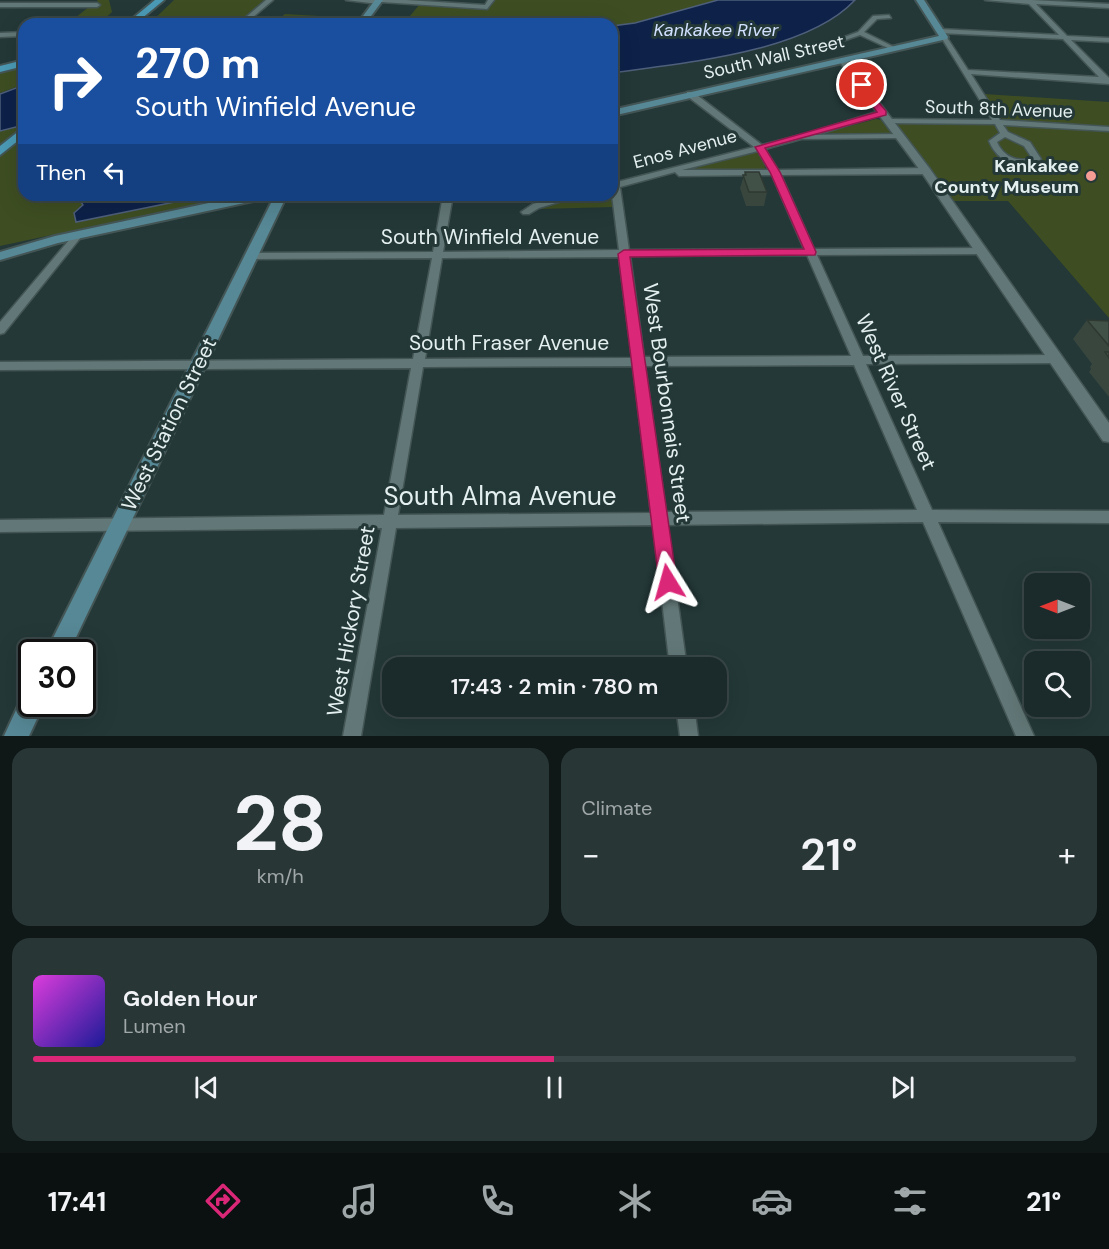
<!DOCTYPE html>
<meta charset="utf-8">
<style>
body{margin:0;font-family:"DM Sans",sans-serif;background:#283636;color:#f1f3f6;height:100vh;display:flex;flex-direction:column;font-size:22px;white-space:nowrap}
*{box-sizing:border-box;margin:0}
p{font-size:20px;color:#a0a7a8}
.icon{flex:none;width:33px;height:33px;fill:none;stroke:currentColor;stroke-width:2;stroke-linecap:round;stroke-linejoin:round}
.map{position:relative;height:736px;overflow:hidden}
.details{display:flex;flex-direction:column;gap:12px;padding:12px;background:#0f1717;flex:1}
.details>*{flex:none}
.banner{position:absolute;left:18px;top:18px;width:600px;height:183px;border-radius:18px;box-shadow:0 6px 24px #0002,0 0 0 2px #394647;background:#1a4fa0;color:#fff;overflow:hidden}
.needle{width:39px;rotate:270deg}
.buttons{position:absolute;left:1024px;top:573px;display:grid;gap:12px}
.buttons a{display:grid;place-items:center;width:66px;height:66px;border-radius:12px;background:#1b2a2a;box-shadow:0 6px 24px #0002,0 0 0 2px #394647;font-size:30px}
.speed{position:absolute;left:18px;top:639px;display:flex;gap:12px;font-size:30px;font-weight:700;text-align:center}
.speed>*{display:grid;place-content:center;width:78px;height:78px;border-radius:50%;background:#1b2a2a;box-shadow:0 6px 24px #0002,0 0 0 2px #394647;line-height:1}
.speed .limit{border:3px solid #111;border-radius:9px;background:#fff;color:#111}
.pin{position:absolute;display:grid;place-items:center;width:51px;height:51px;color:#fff;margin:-26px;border:3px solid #fff;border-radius:50%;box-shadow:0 2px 6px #0007}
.me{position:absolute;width:66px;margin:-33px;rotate:352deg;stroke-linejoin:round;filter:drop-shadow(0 0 4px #0008)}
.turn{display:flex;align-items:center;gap:21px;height:126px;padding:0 18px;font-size:27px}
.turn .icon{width:78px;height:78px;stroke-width:2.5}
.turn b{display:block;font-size:42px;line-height:51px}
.then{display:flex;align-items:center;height:57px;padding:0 18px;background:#0003;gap:12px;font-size:22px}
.big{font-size:45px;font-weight:600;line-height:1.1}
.details .widget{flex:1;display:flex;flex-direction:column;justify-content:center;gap:9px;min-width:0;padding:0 21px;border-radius:18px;background:#283636}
.details .dial{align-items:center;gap:0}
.dial b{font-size:78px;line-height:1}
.song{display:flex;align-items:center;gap:18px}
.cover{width:72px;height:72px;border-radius:9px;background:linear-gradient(135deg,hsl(300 70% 55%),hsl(240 70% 35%))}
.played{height:6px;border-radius:3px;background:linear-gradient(90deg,#db2777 50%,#394647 50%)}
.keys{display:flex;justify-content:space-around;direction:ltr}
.heat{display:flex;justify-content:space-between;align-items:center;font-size:33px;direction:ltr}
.details .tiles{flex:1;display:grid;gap:12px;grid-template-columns:1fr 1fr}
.widget:last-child{grid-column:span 2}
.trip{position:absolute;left:382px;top:657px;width:345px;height:60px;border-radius:18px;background:#1b2a2a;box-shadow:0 6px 24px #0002,0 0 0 2px #394647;font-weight:600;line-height:60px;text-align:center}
.menu{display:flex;height:96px;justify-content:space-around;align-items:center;background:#0b1111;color:#a0a7a8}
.menu .icon{width:42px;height:42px}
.menu .on{color:#db2777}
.menu b{font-size:27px;color:#f1f3f6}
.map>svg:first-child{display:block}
</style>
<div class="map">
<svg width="1109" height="736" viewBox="0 0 1109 736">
<rect width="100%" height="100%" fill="#243838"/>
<g fill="#3e4e22">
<polygon points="97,0 109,0 112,12 99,24 88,24 92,21 90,18 75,18 90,6 99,5"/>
<polygon points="174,0 266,0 236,24 149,24"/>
<polygon points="494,0 718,0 635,23 612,26 612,24 365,24 404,23 420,4 489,8"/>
<polygon points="285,14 354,18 351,21 355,22 273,24"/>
<polygon points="24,67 24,84 0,93 0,72"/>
<polygon points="984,94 1109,102 1109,127 1005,120 999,117"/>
<polygon points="876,119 881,120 891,133 824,133"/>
<polygon points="900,122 989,124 1109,132 1109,318 1008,201 954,201 896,124"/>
<polygon points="24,125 24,195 239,195 0,246 0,131"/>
<polygon points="756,151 761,152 766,171 688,170"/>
<polygon points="588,195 612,195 614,207 539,209"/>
</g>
<g fill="#0d2149" stroke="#4e5f7b" stroke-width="1.5">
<path d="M718 0H855C806 53 681 63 612 73V26L635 23Z"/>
<polygon points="24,85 24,125 0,131 0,94"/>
<polygon points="76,195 209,195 76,222 74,213 83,205"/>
</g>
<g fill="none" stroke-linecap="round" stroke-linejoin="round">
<g stroke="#455" stroke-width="3">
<g id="minor">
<polygon points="266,0 273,0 245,24 238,24"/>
<polygon points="346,0 406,0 485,5 488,0 494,0 487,9 381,2 378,4"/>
<path d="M985 0H1032L1109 4V8L1036 4 1067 36 1109 38V42L1071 40 1109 78V84L971 74 1000 120 1109 127V131L1003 125 1008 132 1030 142 1041 159C1022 173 997 162 989 141L1000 133 995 124 886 123 885 121 889 119 992 120 941 37 944 35 946 36 968 70 1099 77 1063 39 940 33 937 31 940 29 1059 35 1029 4ZM1005 137 1024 146 1032 158C1017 163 1003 156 997 142Z"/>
<polygon points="0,3 97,3 100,5 97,7 0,7"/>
<polygon points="889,15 891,18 877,19 864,32 894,47 894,49 890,49 860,35 834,44 831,42 858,32 873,16"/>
<polygon points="24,32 24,36 0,37 0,33"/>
<path d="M687 92H693L762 145 801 135 903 134V138H900L801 139 765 149 778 170 926 168 930 171 926 174 781 175 814 249 981 248 986 251 981 254 817 255 863 356 1054 355 1060 359 1054 363 866 364 932 510 1109 511V523L938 522 1034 736H1016L923 522 667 525 687 668H670L653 525 396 528 361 736H343L382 528 0 532V520L384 515 411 368 0 370V362L413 359 432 258 251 259 246 256 251 253 433 252 443 195H453L443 252 619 250 612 195V179L617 182 754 147 687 96ZM758 151 769 170H682ZM675 172 679 176 772 175 804 249 629 250 620 187ZM807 255 851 356 644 357 630 256ZM619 257 632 358 425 359 442 258ZM854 365 917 510 666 512 645 366ZM633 366 651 513 398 515 423 367Z"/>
<polygon points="880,111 887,113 819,134 812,132"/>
<polygon points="567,195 582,195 539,208 529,214 523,214 521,212 533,204"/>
<polygon points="78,232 81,233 81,237 4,333 0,334 0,322 75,233"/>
<polygon points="676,706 694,706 698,736 680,736"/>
</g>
</g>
<g stroke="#455" stroke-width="3">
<polygon id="tertiary" points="843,58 846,59 930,169 1109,423 1109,442 1103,441 922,173 839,61"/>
</g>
<g stroke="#455" stroke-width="4">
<g id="secondary">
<polygon points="375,0 383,0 365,24 357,24"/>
<polygon points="916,0 924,0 948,37 947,39 612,116 612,110 939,36"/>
<polygon points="246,195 269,195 263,199 58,243 0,260 0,252 55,236"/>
<polygon points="275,195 287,195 69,652 46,652"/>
<polygon points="32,692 32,704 44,704 29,736 4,736 23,695"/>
</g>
</g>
<g stroke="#455" stroke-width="4">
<g id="primary">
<polygon points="155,0 164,0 135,24 126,24"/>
<polygon points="24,60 24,66 0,72 0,66"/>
<polygon points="24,127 24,136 0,155 0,146"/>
</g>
</g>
<use href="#minor" fill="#627777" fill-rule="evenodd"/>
<use href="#tertiary" fill="#627777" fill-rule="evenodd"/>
<use href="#secondary" fill="#578896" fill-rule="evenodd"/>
<use href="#primary" fill="#4b9ab5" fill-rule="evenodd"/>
</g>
<g fill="#38463e">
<polygon points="745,172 767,192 764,206 746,206 740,188"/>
<polygon points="1087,320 1109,321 1109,397 1089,372 1091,369 1090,367 1092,364 1073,339"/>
</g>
<g fill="#415148" stroke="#2e3932" stroke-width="1.5">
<polygon points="745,172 759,172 767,192 749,192 743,175 746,175"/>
<polygon points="1087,320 1109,321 1109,346"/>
<polygon points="1105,352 1109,352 1109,358"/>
</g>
<polygon fill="#db2777" stroke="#8e194d" stroke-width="1.5" points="862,83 886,111 886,115 765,148 780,172 816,252 815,255 630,257 677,582 674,588 668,591 662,588 659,582 618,254 624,250 804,249 770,172 755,147 877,112 858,85"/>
<circle fill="#f59c95" stroke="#243838" stroke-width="2" cx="1091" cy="176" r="6"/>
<g text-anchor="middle" stroke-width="6" stroke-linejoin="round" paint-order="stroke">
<g font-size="18" font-style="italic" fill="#d1e1ff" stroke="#243838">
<text x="716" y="36">Kankakee River</text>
</g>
<g font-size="18" fill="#e4efef" stroke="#243838">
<text transform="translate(774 57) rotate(-13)" y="6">South Wall Street</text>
<text transform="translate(999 109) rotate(2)" y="6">South 8th Avenue</text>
<text transform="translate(685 149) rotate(-15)" y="6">Enos Avenue</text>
</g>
<g font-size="18" font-weight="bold" fill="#e4efef" stroke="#243838" text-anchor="end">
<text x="1079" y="172">Kankakee<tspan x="1079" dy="21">County Museum</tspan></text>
</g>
<g font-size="21" fill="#e4efef" stroke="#243838">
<text x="490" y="244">South Winfield Avenue</text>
<text x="509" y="350">South Fraser Avenue</text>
<text transform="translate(896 392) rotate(66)" y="7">West River Street</text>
<text transform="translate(667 403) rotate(82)" y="7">West Bourbonnais Street</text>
<text transform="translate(169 424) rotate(-64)" y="7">West Station Street</text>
<text transform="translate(351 621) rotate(-80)" y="7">West Hickory Street</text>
</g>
<g font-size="26" fill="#e4efef" stroke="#243838">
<text x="500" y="505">South Alma Avenue</text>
</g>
</g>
</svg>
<div class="buttons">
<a><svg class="needle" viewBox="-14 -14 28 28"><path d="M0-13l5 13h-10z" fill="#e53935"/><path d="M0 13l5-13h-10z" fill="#a0a7a8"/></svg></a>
<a><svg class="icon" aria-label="search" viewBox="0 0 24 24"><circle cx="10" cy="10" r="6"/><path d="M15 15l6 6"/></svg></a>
</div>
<div class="speed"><div class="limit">30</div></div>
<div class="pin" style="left:862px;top:85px;background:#d93025"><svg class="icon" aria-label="arrive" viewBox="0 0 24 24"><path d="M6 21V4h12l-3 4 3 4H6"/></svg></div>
<svg class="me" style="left:668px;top:582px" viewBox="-20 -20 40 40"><path d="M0-17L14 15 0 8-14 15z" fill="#db2777" stroke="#fff" stroke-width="4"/></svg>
<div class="trip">17:43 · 2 min · 780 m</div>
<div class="banner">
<div class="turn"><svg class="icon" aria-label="right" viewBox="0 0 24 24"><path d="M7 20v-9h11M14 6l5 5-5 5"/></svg><div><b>270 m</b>South Winfield Avenue</div></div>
<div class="then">Then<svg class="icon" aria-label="left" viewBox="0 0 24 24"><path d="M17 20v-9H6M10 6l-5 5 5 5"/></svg></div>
</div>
</div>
<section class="details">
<div class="tiles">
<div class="widget dial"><b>28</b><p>km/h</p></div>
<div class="widget"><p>Climate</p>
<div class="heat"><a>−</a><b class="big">21°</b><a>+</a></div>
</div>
<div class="widget">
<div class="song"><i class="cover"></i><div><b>Golden Hour</b><p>Lumen</p></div></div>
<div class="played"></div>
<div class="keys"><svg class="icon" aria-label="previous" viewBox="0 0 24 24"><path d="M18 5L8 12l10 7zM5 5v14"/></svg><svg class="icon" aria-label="pause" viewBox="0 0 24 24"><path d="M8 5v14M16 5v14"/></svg><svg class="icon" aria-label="next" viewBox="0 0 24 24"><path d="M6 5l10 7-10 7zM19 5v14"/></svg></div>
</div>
</div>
</section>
<nav class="menu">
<b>17:41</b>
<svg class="icon on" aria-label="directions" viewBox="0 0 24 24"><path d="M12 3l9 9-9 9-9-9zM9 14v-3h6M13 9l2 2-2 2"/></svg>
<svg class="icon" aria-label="music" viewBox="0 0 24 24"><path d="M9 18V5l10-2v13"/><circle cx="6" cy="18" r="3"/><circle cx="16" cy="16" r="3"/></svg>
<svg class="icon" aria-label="phone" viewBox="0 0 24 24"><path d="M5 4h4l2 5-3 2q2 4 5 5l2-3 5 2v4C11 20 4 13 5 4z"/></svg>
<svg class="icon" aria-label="climate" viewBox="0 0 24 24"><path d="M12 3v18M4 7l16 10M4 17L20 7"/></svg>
<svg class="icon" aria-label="car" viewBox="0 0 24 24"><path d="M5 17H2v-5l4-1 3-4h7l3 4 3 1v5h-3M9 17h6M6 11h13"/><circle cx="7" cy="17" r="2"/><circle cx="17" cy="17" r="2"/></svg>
<svg class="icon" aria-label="filters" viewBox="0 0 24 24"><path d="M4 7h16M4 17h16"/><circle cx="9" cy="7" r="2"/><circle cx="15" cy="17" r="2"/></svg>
<b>21°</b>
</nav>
